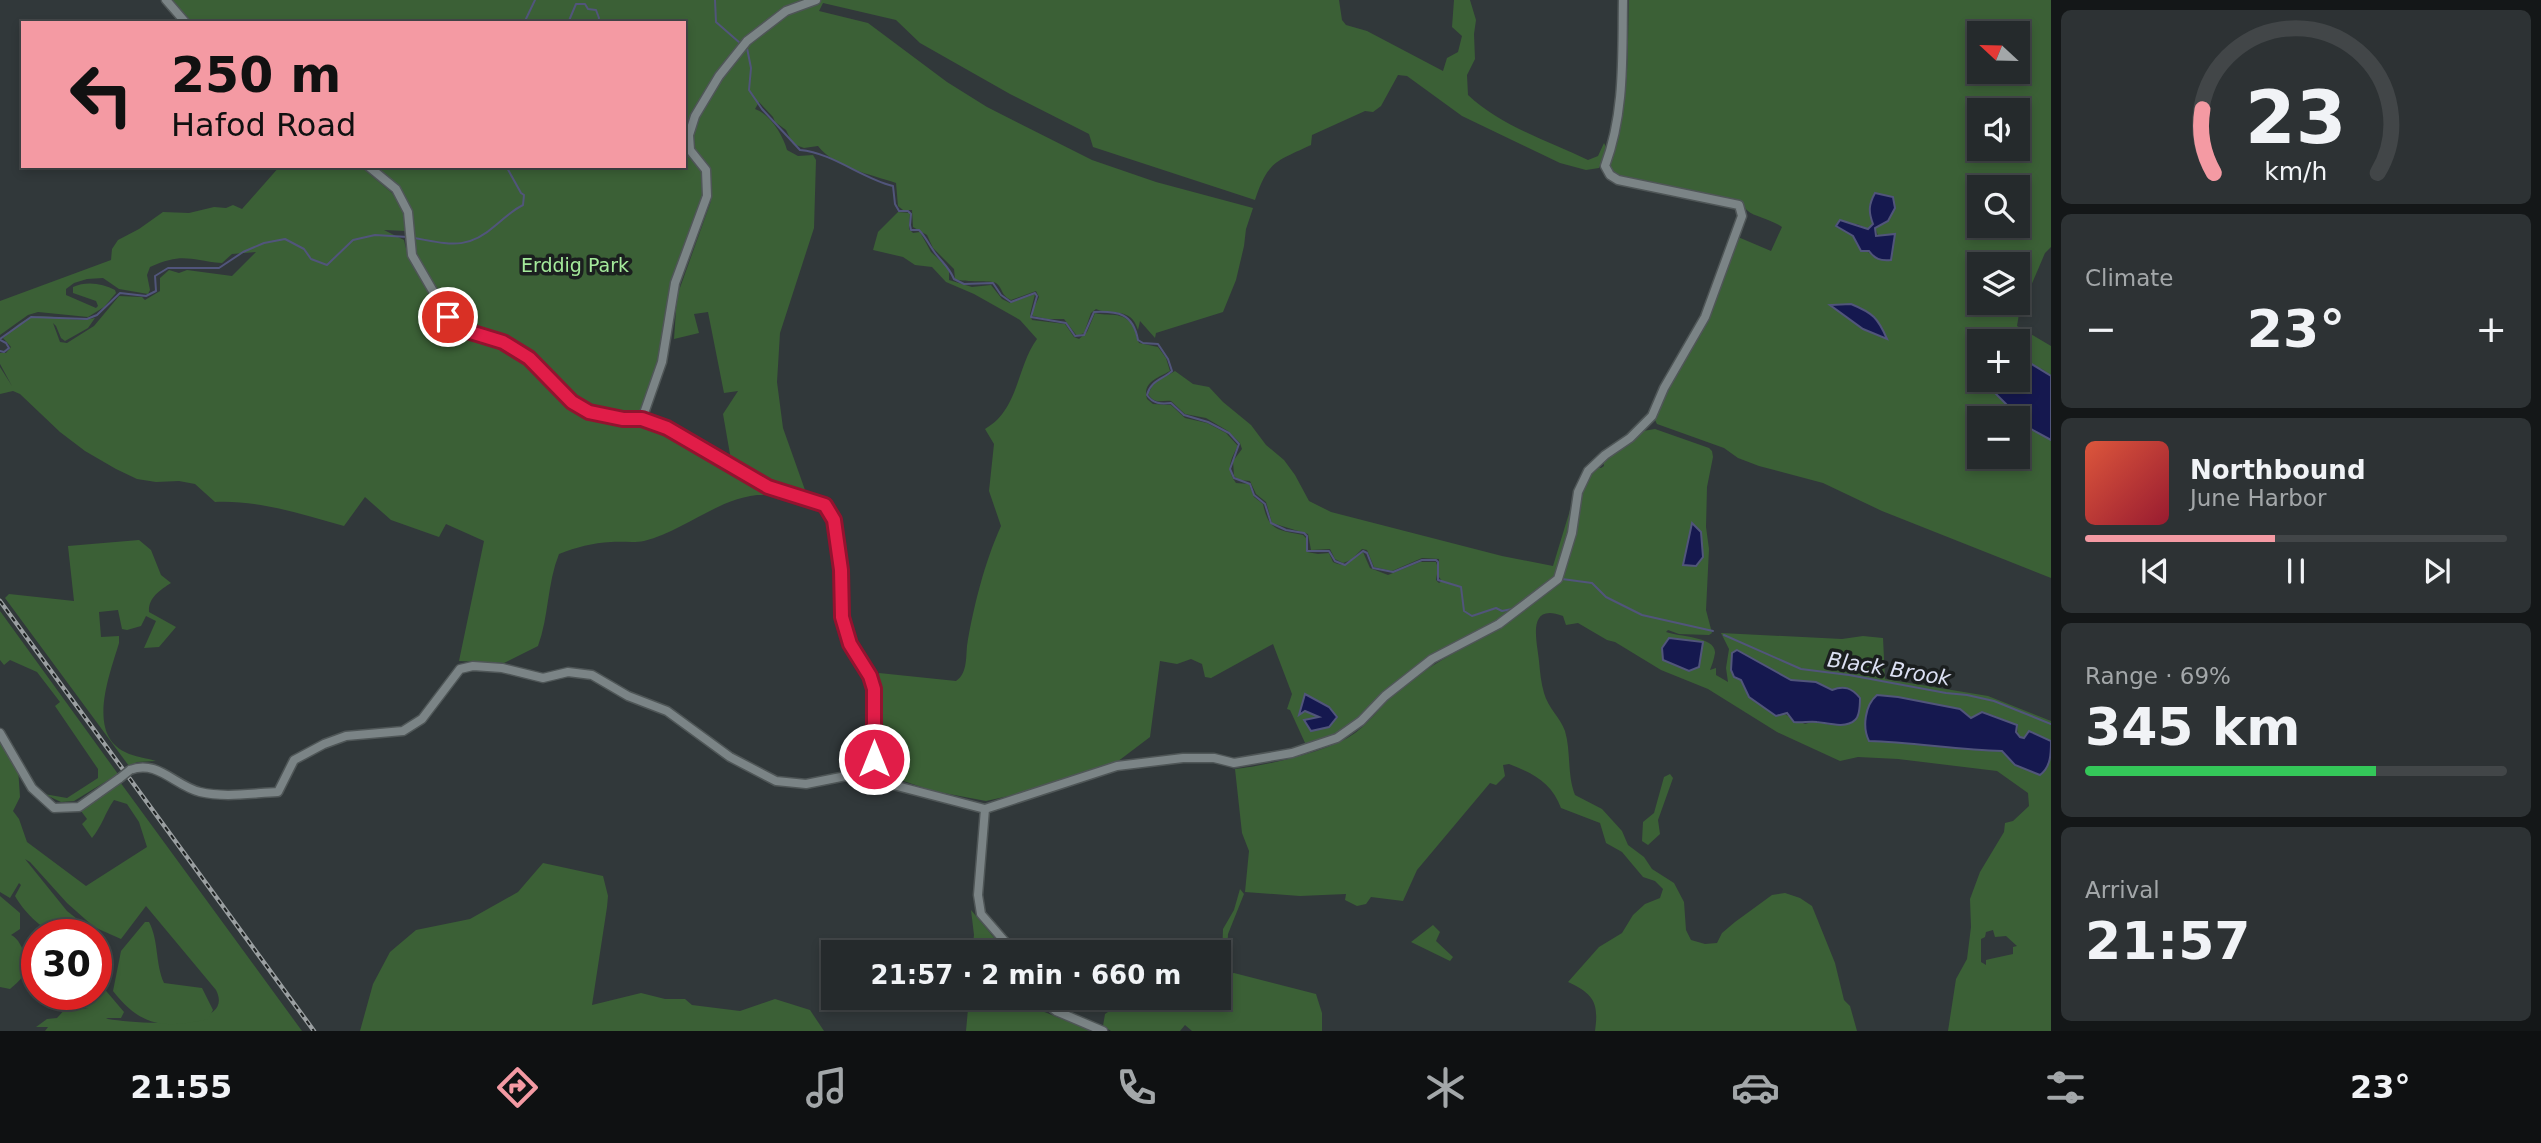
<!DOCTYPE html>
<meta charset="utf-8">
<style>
body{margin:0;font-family:"DejaVu Sans",sans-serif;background:#2d3234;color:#f1f3f6;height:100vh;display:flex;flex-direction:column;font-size:26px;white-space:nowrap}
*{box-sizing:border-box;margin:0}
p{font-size:23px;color:#a3a7a9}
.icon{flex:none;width:38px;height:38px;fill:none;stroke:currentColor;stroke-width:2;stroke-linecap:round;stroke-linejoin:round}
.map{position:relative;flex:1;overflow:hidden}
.drawer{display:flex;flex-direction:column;gap:10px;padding:10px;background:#141718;width:490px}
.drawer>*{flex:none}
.top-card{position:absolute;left:21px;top:21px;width:665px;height:147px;border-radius:0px;box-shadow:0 4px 10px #0003,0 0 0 2px #424648;background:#f49aa3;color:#111;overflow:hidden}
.needle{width:46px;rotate:292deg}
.fabs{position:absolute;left:1967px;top:21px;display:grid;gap:14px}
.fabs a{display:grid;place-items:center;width:63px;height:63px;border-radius:0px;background:#252a2c;box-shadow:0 4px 10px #0003,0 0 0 2px #424648;font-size:35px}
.speed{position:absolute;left:21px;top:919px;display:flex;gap:14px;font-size:35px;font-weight:700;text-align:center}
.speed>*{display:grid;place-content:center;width:91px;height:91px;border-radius:50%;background:#252a2c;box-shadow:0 4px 10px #0003,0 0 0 2px #424648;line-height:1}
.speed .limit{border:10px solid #d22;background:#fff;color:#111}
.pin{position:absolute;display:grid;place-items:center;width:60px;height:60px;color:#fff;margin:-30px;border:4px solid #fff;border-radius:50%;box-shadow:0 2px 7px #0007}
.me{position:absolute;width:77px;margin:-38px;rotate:0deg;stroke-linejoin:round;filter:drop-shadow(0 0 5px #0008)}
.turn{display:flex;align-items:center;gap:24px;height:147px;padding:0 35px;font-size:32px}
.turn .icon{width:91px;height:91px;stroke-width:2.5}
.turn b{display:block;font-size:49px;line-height:60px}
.big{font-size:52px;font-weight:700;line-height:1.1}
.drawer .widget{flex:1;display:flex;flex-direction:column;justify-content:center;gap:10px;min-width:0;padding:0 24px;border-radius:10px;background:#2d3234}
.drawer .dial{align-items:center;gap:0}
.dial svg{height:182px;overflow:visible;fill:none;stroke:#424648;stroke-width:7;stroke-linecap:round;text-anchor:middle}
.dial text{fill:#f1f3f6;stroke:none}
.song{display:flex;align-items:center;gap:21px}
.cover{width:84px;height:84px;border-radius:10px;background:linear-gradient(135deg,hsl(10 70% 55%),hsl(350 70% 35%))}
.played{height:7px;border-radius:4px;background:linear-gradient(90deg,#f49aa3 45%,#424648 45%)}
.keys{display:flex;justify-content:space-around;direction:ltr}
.heat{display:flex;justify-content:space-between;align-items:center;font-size:38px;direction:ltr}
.charge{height:10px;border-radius:5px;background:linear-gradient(90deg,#34c759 69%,#424648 0)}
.trip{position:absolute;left:821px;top:940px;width:410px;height:70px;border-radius:0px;background:#252a2c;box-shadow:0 4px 10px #0003,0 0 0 2px #424648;font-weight:700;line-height:70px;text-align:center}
.tab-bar{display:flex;height:112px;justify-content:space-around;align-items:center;background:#0f1112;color:#a3a7a9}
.tab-bar .icon{width:49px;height:49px}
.tab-bar .selected{color:#f49aa3}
.tab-bar b{font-size:32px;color:#f1f3f6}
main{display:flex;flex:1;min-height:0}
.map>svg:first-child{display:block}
</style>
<main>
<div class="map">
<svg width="2051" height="1031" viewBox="0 0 2051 1031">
<rect width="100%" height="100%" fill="#31383a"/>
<g fill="#3b6036" fill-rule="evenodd">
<path d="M172 0H1339L1342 20 1346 25 1367 31 1443 71 1447 58 1458 52 1462 36 1452 27 1454 0H1470L1476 20 1474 34 1475 59 1467 75 1468 95C1501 126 1548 141 1588 160L1598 156 1604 143 1607 149 1599 168 1586 170 1560 163 1462 116 1407 76 1398 75 1381 106 1373 112 1365 111 1312 135 1311 145C1275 162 1268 161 1255 200L1093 147 1089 134 1010 94 920 43 896 20 823 3 819 11 868 23 947 82 987 107 1092 160 1156 182 1253 208 1246 229 1244 246 1236 280 1223 312 1156 333 1155 338 1140 321 1138 330C1131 306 1112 316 1096 309L1091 313 1084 333 1077 336 1064 319H1047L1033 316 1032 312 1039 297 1036 291 1011 300C1001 296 1003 288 996 283 991 280 966 283 955 279L954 269 933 248 927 235 913 227 912 210H903L898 206 896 183C870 174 835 168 818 146L804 148 793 144 786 130 775 122 773 117 759 102 755 109C770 114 783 135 787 150L798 156 813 155 816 160 814 228 780 333 777 382 783 428 805 490 770 483 731 460 723 414 738 391 724 393 708 312 694 314 699 333 674 339 677 296 711 201 709 186 673 282 659 363 640 415 622 417 591 408 572 396 532 354 504 338 468 329 452 315 415 255 412 210 398 186 375 166H684V23H193Z"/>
<path d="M1629 0H2051V247L2045 253 2019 314 2017 326 2051 346V376L2042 369 2018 363V341H1979V380H1985L1990 384 1992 390 2019 413 2021 415 2019 423 2051 440V578L1882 511 1823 483 1759 466 1738 458 1724 448 1657 424 1655 420 1656 414 1659 412 1670 383 1709 314 1738 237 1771 251 1782 227C1773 220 1753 216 1748 211 1743 207 1743 203 1735 199L1623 178 1614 174 1609 166C1630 109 1627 59 1629 0ZM1979 33H2018V72H1979ZM1979 110H2018V149H1979ZM1979 187H2018V226H1979ZM1869 204C1875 228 1877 238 1891 259 1875 262 1870 251 1857 245L1853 236 1836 226 1857 224 1868 229 1873 224 1870 215ZM1979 264H2018V303H1979ZM1979 418H2018V457H1979Z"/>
<path d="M280 166H360L392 193 404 213 406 231 384 230 404 240 407 253 446 318 466 336 503 346 527 361 576 413 665 432 770 495C724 492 688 530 644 541 634 543 622 541 611 542 592 543 577 547 559 554 547 584 549 616 538 646L504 663 459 661 484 541 446 524 439 537 391 520 365 497 344 526C301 514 260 500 215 502L195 484 179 481 156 482 137 479 116 469 85 451 60 432 20 394 13 391 0 394V367L12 386 0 364V353H6L11 347 3 338C11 331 20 321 30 318 49 312 72 324 95 318L88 328 65 341 61 338 56 326 53 323 60 342 67 343 94 326 119 296 142 297 145 300 160 291V278L169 270 179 273 187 270 232 276 256 252 232 254 222 263C189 260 183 252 150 267L147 275 150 290 148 294 119 289 103 278 87 279 74 283 66 289V295L96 308 98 306 96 301 73 293V287C86 281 102 283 115 290L116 293 104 307 88 317 38 312 28 315 0 335V301L111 260 112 249 118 240 139 229 163 212 189 213 214 207 226 208 233 205 242 209Z"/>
<path d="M898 212 910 213 909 229 913 233 920 232 931 252 949 269V280L972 287 991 285 1002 299 1010 303 1035 294 1030 314 1032 320 1065 324 1074 337 1079 339 1087 332 1095 313C1108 317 1123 310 1133 326 1136 331 1136 337 1139 343L1158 347 1166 358 1170 371C1158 378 1142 382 1147 399L1153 404 1171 405 1185 418 1207 423 1226 433 1238 446C1230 460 1226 470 1236 483L1249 484 1254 497 1263 504C1269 531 1277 530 1303 535L1306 538 1307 552 1318 554 1329 553 1333 562C1349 570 1351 558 1363 552L1370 568 1388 575 1420 562H1436L1438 568 1436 580 1439 583 1442 581 1439 577V559L1422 558 1392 571 1374 567 1367 550 1362 549 1351 560 1343 563 1335 559 1330 549 1311 550 1308 534 1272 523 1266 502 1256 494 1250 481 1239 480 1234 476 1233 461 1242 449 1240 443 1228 431 1206 418 1185 414 1171 401C1161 400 1155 405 1148 394L1154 383 1175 371 1193 384 1209 387 1223 402 1251 425 1266 445 1284 460 1295 475 1309 501 1331 512 1502 556 1553 566 1574 497 1583 487 1595 467 1601 468 1604 466 1603 460 1628 445 1643 431 1655 429 1709 448 1712 451 1713 457 1707 487 1706 527 1709 549 1706 610 1712 633 1709 635 1679 634 1668 630 1666 632C1678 637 1716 636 1715 653 1714 659 1712 665 1710 670L1716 668V675L1728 682 1726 668 1729 649 1721 633 1842 639 1863 636 1883 638 1885 679 1988 696 2051 721V741L2029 731 2024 738 2018 736 2017 725 1992 715 1971 718 1946 706 1898 697 1877 695 1869 741C1914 742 1957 750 2002 751L2015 765 2040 775 2044 772 2051 756V1031H1948L1956 979 1967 959 1971 927 1970 899 1980 872 2004 832 2005 823 2013 821 2029 806 2028 793 1997 771 1898 759 1858 757 1840 761 1777 732 1708 689 1661 670 1615 642 1607 640 1578 623 1566 625 1563 616C1526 602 1537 641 1539 661 1540 672 1541 683 1544 693 1548 708 1560 717 1565 731 1571 751 1567 775 1575 795L1602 809 1622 831 1628 845 1644 857 1652 869 1674 883 1684 902 1686 930 1691 940 1705 944 1717 943 1722 933 1735 922 1772 895 1785 893 1800 898 1812 906 1835 963 1844 1000 1850 1006 1857 1031H1595C1599 1003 1594 994 1568 982L1599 947 1622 933 1633 915 1645 904 1660 898 1663 889 1655 881 1643 877 1622 852 1606 843 1600 823 1561 808C1552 783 1533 773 1509 764L1503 765 1505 776 1496 785 1490 783 1417 870 1403 901 1371 897 1366 904 1357 906 1345 900 1346 894 1300 896 1245 892 1249 851 1242 833 1235 769C1265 766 1324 752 1349 737 1368 726 1380 706 1396 692 1420 671 1446 658 1473 642L1471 635 1378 698 1353 723 1334 736 1306 745 1290 710 1287 709 1292 694 1273 644 1211 678 1205 677 1202 664 1191 659 1177 664 1160 661 1150 737 1117 762 1040 789 986 801 933 791 880 773 877 744 879 673 956 681C967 674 966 658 967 646 973 608 985 561 1001 526L989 491 994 444 985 429C1019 410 1016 368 1037 339L1020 320 974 294 946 282 932 267 915 265 903 257 873 250 878 232ZM1737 650 1791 680 1816 682 1832 690 1830 725 1815 721 1805 724 1749 697 1741 680ZM1993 930 1995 937 2006 936 2017 946 2013 947V954L1990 959 1986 960V965L1981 962V939L1985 937 1986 932Z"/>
<path d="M139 540 151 550 161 575 171 583C160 590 148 598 149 612L176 627 159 647 144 648 156 621 146 616 141 626 127 630 122 629 118 610 99 612 101 637 119 636V643C110 674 86 733 125 752 134 757 147 758 156 761L137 762 129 766 5 598 9 594 74 601 68 546Z"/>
<polygon points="0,611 118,774 74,801 61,802 44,794 67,798 98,778 98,769 55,706 60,702 37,672 10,660 4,665 0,660"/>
<path d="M0 738 18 767 20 797 13 811 19 819 27 842 86 886 147 847 139 822 127 804 114 800C105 813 102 826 92 838L82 824 87 819 81 811 120 782 302 1031H45L48 1027H36L47 1019 57 1018 67 1007 89 1009 60 1003 65 997 96 994V979L124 1012 121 1018H106L108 1019C137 1024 237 1031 216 990L146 906 121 939 94 927 67 903 30 862 25 859 67 911 96 934C84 934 68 937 56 933 40 929 23 910 15 896L21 885 19 883 10 898 0 892Z"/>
<polygon points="1670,774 1673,778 1658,820 1660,834 1648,845 1642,841 1643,822 1654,813 1664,777"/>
<polygon points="543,863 603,876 608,896 607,907 592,1005 641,993 665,999 685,999 692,1005 740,1011 775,999 810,1010 824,1031 360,1031 373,984 390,952 416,930 470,919 518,892"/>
<polygon points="1240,889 1244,894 1228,934 1226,974 1234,973 1316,994 1322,1013 1322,1031 1192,1031 1185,1025 1180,1031 1111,1031 1103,1026 1105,1014 1129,998 1218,998 1218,963 1222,956 1223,929 1234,910"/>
<path d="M0 896 20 913V929L11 935C22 940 27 959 25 971 23 978 16 984 10 989L0 987Z"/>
<polygon points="971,910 1006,952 972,952 974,935"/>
<path d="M145 922H149C159 941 155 963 164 983L202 988 213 1010 208 1019C165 1029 141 1027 113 991L121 951Z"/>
<polygon points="1433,925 1440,932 1436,941 1453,957 1450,961 1411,942"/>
<polygon points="969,998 1033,998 1042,1011 1092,1031 966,1031"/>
</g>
<g fill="#15184f" stroke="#51557b" stroke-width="2">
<path d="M1875 193 1893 197 1895 208 1888 221 1875 228 1876 236 1895 234 1891 260C1880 261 1875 259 1869 251H1861L1853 236 1836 226 1840 220 1868 229 1873 224C1868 211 1869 204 1875 193Z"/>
<path d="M1851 304C1873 313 1878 318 1887 339L1863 329 1830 305Z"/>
<polygon points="2019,362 2030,363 2051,376 2051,440 2018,422 2021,415 2019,413 2014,412 1992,390 1990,384 1985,380 2018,380"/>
<polygon points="1692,523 1701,532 1703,557 1696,566 1683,565"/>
<polygon points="1669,638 1703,642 1699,667 1689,671 1663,660 1662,648"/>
<path d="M1737 650 1791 680 1816 682 1832 690C1844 685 1852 688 1860 698 1860 704 1860 716 1855 720 1846 729 1827 723 1817 722 1809 721 1802 723 1794 722L1787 713 1776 716 1749 697 1741 680 1734 677 1731 670 1732 653Z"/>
<polygon points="1305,694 1329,707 1337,717 1329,727 1311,731 1304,720 1319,717 1305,711 1299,715"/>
<path d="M1877 695 1898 697 1960 709 1971 718 1982 712 2017 725 2016 732 2020 737 2024 738 2029 731 2051 741C2051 753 2051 767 2040 775L2015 765 2002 751C1957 750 1913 742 1869 741 1862 727 1865 705 1877 695Z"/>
</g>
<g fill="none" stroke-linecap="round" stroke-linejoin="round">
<g stroke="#51557b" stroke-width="2">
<polyline points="715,0 716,22 740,43"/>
<polyline points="524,23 535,0"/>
<polyline points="568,23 576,4 585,4 588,9 596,10 599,18 598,23"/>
<path d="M747 48 751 68 749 90 762 109 800 150C833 153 861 178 893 186L895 204 899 211H908L911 214 910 225 911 230H919C925 236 928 243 933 250 941 262 948 265 954 279L964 284 993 283 1001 295 1011 302 1035 293 1037 296 1031 317 1066 323 1075 336 1084 335 1094 312C1118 311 1133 313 1138 340L1143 343 1158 344 1168 359 1172 371C1162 380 1151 380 1147 395 1153 404 1161 404 1171 403L1184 415 1208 422 1229 433 1239 444 1230 469 1234 478 1250 484 1254 495 1265 504 1271 523 1286 530 1304 533 1307 536V551H1329L1335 561 1345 565 1363 551 1367 553 1373 568 1393 572 1422 560H1436L1438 562V580L1461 587 1464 611 1472 616 1496 608 1502 611 1512 609"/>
<path d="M414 238C449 244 467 251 496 225 506 217 511 211 523 205L524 195 521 193 506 166"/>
<polyline points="0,339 31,317 87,319 97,315 120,293 146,296 156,291 155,276 168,268 219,268 243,252 264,243 285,239 304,249 311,259 327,265 353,240 375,235 408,237"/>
<polyline points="0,340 6,343 9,348 4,352 0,351"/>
<polyline points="1562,579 1592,583 1606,597 1642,615 1713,631"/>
<polyline points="1724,635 1801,669 1849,675 1946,693 1967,695 1994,701 2051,724"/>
</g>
<g stroke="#4f5657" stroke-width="11">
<g id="minor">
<polyline points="166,0 186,23"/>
<path d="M368 166 396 189 408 212 412 255 448 317 467 332 504 342 529 358 572 403 589 412 623 419H642L667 428 768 487 825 505C838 528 840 557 841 583 842 595 840 609 843 621 850 647 866 664 874 689V780"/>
<polyline points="642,419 662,362 675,283 707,196 706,170 690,150 689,135 695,116 719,76 747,41 786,11 816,0"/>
<polyline points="0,733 32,788 54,808 79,807 120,778"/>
<path d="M130 770C157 759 175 786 200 792 225 798 253 793 278 792L294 760 324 744 346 736 403 731 422 719 460 669 473 666 502 668 543 678 568 672 592 675 628 696 667 711 730 757 776 781 806 784 846 776 874 780 985 809 978 895 981 914 1014 952"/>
<path d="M985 809 1117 766 1183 758H1214L1234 763 1292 753 1337 738 1361 721 1385 696 1432 659 1499 624 1558 579 1572 533 1578 492 1588 471 1605 455 1630 438 1652 416 1664 388 1705 317 1742 216 1739 205 1618 180 1610 175 1605 166C1625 112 1622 57 1623 0"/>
<polyline points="1040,998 1056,1011 1103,1031"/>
</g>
</g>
<use href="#minor" stroke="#7b8486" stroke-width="8"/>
<g stroke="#9a9fa1" stroke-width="4.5">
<polyline id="rail" points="0,601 314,1031"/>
</g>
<use href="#rail" stroke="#1b1f1f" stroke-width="2" stroke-dasharray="5" stroke-linecap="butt"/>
<g stroke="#4f5657" stroke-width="11" stroke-linecap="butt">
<polyline id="minor-bridge" points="120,778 130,770"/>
</g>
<use href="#minor-bridge" stroke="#7b8486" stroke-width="8"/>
</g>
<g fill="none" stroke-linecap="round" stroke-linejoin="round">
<g stroke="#92132f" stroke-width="18">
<polyline id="route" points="448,317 467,331 503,342 529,358 572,402 589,412 623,419 642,419 667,428 768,487 825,505 834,520 841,570 842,617 850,644 870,676 874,689 874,759"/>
</g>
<use href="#route" stroke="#e11d48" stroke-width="12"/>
</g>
<g text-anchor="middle" stroke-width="7" stroke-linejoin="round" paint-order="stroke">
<g font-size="19" fill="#a4ea9b" stroke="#1b1f1f">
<text x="575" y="272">Erddig Park</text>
</g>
<g font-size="21" font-style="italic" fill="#dce0f3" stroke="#1b1f1f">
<text transform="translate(1889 669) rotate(9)" y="7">Black Brook</text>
</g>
</g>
</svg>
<div class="fabs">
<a><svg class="needle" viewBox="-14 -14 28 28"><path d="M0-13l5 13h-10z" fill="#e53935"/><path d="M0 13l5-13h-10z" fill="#a3a7a9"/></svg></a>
<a><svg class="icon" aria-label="sound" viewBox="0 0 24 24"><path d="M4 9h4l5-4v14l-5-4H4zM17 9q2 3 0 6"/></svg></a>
<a><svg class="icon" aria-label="search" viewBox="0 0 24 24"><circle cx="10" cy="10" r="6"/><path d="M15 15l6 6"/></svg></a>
<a><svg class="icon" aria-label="layers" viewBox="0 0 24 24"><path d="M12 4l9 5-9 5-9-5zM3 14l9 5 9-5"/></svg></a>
<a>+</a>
<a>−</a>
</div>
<div class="speed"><div class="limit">30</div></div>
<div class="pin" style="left:448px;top:317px;background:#d93025"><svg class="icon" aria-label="arrive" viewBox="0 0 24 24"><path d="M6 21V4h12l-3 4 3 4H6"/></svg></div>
<svg class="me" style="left:874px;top:759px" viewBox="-20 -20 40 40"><circle r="17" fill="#e11d48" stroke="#fff" stroke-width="3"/><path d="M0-11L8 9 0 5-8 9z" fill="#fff"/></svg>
<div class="trip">21:57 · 2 min · 660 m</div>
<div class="top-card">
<div class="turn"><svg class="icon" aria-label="left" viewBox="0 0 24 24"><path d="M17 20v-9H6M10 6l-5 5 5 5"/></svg><div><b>250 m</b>Hafod Road</div></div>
</div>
</div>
<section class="drawer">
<div class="widget dial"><svg viewBox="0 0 100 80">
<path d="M14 69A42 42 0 1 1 86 69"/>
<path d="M14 69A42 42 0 0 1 9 41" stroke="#f49aa3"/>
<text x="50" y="56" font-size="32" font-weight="700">23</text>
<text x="50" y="72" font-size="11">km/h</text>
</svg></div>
<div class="widget"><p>Climate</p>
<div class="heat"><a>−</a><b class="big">23°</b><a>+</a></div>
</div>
<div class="widget">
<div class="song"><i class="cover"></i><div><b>Northbound</b><p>June Harbor</p></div></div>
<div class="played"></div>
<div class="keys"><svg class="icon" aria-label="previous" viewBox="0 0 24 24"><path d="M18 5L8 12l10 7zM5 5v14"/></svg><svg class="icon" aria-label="pause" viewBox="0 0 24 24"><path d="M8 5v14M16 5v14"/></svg><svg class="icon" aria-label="next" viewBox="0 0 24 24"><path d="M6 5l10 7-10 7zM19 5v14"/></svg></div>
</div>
<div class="widget"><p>Range · 69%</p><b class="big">345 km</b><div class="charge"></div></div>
<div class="widget"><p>Arrival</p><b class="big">21:57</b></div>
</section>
</main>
<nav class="tab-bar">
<b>21:55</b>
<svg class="icon selected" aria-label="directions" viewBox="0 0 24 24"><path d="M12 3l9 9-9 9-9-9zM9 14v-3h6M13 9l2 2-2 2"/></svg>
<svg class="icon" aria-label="music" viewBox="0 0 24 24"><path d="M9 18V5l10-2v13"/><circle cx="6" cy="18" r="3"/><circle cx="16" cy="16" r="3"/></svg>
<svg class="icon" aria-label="phone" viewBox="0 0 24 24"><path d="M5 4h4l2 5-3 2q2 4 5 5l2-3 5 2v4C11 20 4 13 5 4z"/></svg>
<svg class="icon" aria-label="climate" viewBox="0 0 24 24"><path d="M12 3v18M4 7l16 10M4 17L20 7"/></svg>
<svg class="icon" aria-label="car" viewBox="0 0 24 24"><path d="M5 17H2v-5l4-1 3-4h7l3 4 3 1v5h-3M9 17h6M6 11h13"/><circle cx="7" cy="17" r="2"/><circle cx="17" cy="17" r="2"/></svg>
<svg class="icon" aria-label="filters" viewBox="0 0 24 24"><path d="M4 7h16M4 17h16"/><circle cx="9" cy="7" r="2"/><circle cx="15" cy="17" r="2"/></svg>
<b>23°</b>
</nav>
